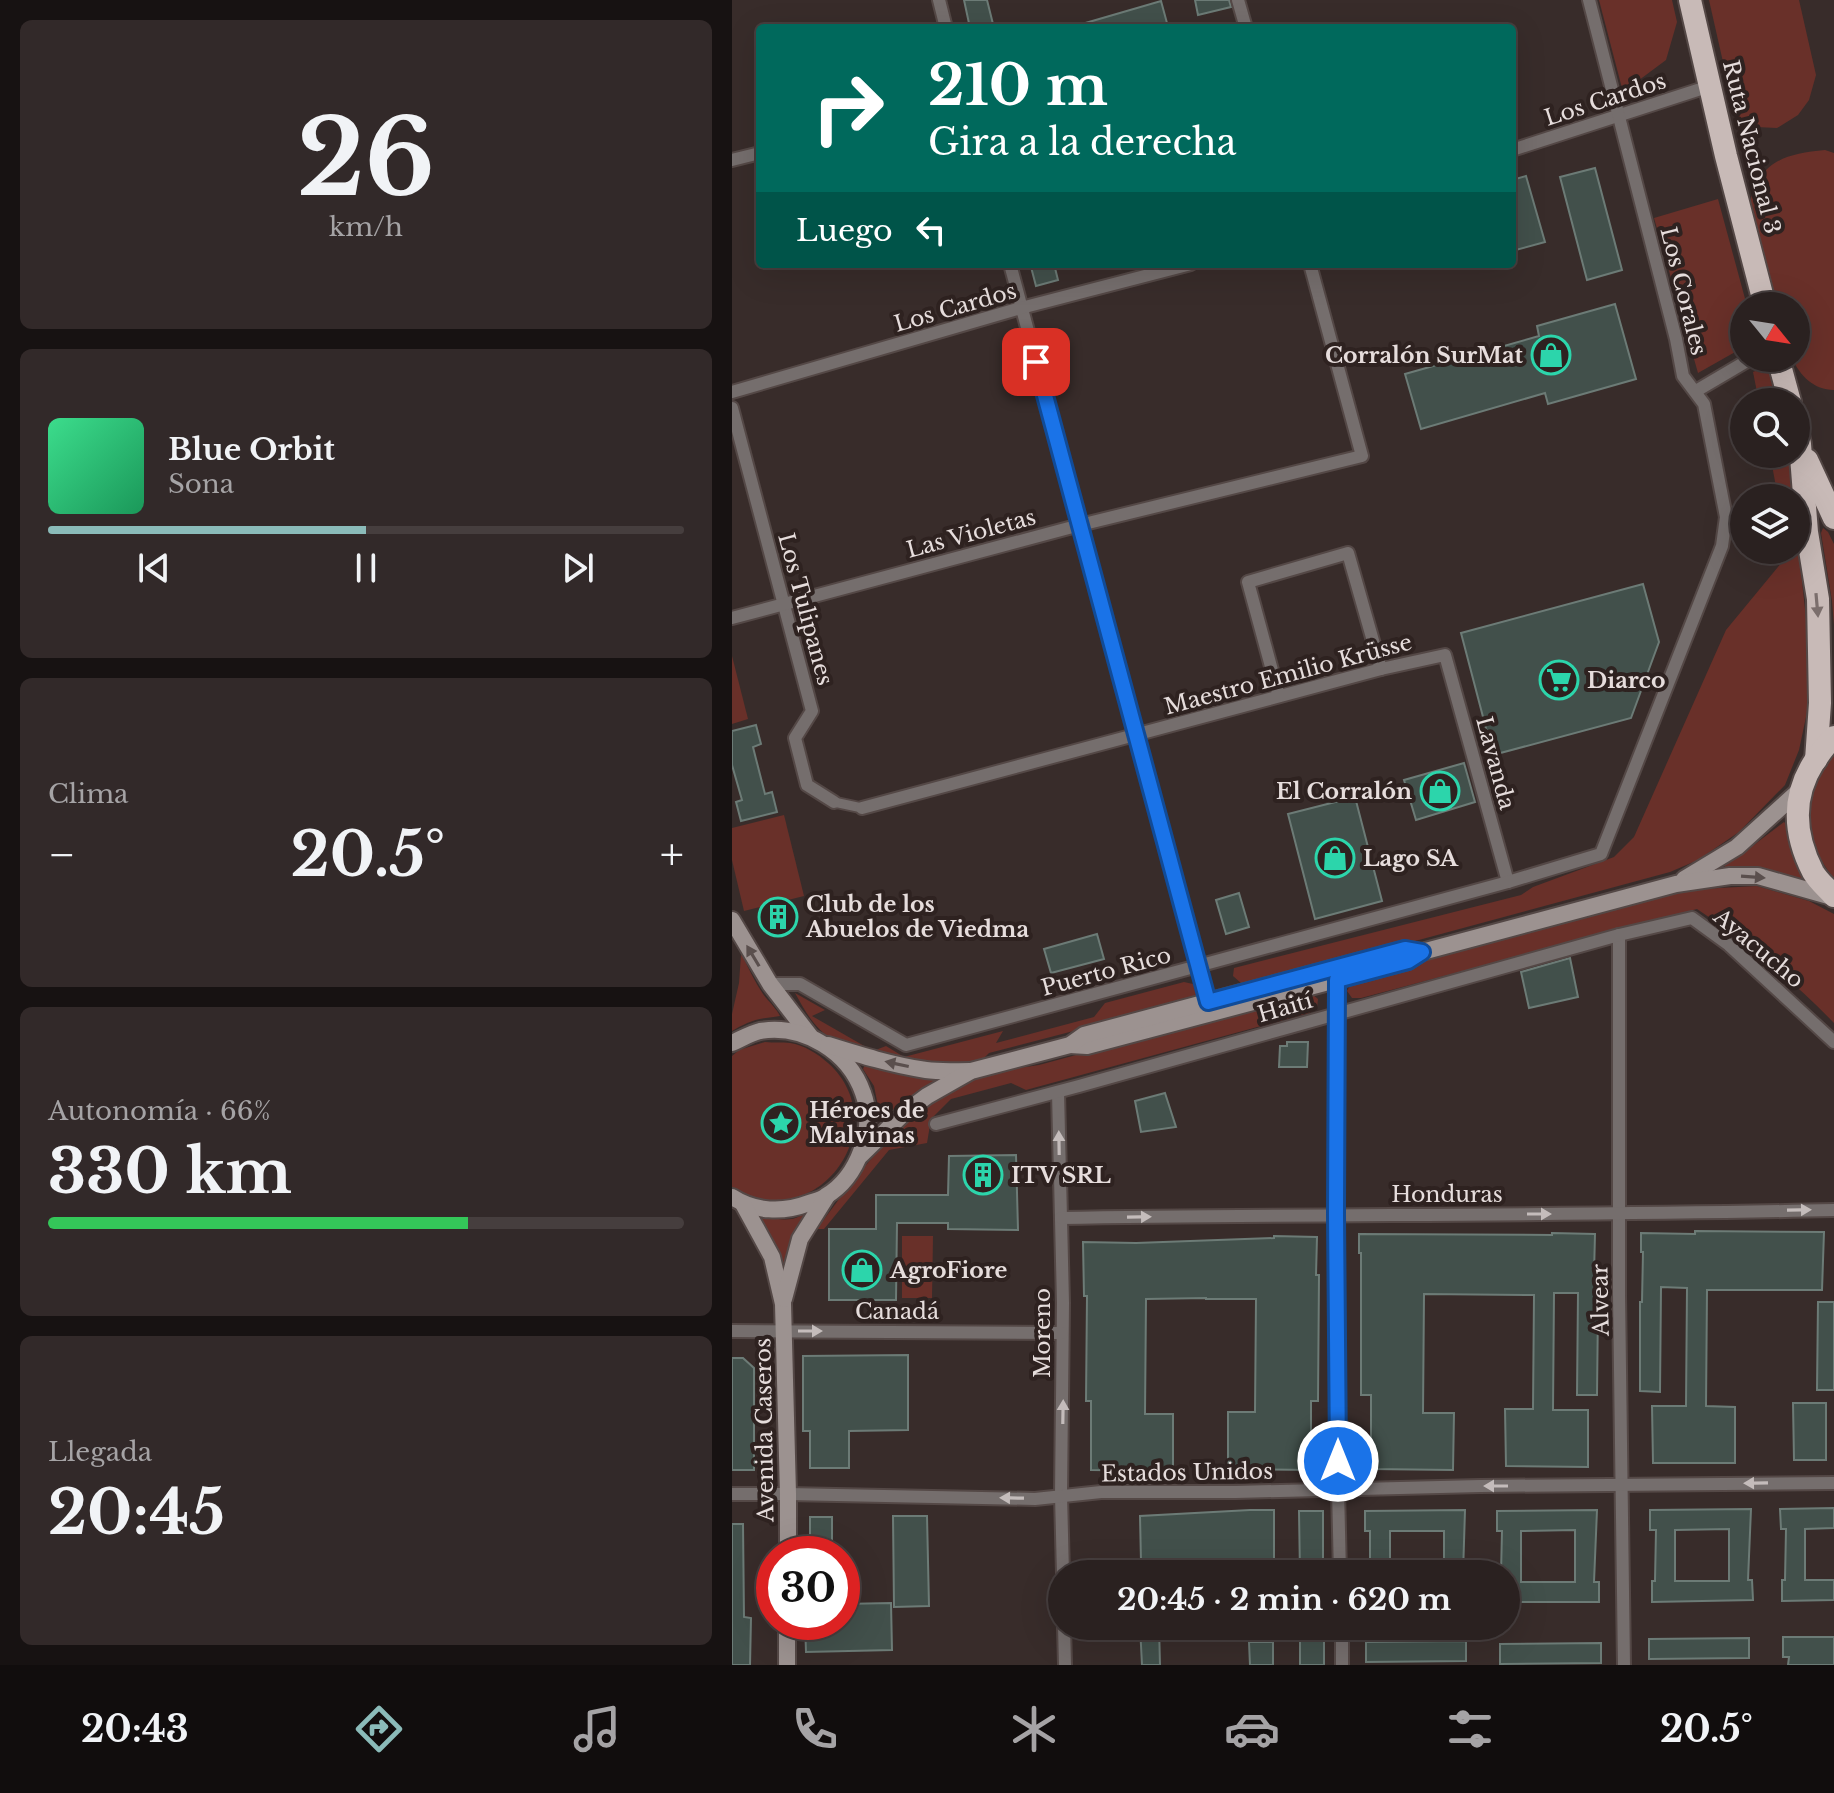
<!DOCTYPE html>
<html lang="es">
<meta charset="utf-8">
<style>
body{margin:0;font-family:"Libre Baskerville",serif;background:#322929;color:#f1f3f6;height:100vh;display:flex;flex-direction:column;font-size:30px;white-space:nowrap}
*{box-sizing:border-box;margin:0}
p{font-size:26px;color:#a5a3a5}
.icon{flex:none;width:44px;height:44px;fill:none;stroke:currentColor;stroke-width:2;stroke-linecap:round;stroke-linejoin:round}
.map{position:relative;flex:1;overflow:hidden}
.panel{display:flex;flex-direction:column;gap:20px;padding:20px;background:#171212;width:732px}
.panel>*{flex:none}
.banner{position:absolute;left:24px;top:24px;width:760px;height:244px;border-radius:8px;box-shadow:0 8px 32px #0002,0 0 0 2px #463e3e;background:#00695c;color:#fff;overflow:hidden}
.needle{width:52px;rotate:120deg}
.tools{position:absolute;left:998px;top:292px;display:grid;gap:16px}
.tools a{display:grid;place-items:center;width:80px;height:80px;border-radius:50%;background:#2a2120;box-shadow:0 8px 32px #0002,0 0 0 2px #463e3e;font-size:40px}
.speed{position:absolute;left:24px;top:1536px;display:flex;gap:16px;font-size:40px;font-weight:700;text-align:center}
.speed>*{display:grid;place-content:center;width:104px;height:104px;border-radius:50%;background:#2a2120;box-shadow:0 8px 32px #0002,0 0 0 2px #463e3e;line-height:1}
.speed .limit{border:12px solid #d22;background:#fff;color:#111}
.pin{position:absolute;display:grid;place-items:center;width:68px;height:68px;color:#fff;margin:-34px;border-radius:16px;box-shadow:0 4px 12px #0006}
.me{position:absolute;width:88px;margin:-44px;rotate:0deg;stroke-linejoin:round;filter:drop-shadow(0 0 6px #0008)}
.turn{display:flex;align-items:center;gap:28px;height:168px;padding:0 40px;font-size:36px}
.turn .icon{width:104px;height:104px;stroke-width:2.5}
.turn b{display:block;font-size:56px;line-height:68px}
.then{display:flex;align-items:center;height:76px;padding:0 40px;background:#0003;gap:16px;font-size:30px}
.big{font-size:60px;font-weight:700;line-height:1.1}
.panel .card{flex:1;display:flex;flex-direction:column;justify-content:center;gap:12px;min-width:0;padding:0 28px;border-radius:12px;background:#322929}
.panel .dial{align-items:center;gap:0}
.dial b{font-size:104px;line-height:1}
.song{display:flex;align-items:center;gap:24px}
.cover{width:96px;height:96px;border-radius:12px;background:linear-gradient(135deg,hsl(150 70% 55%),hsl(150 70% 35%))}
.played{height:8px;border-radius:4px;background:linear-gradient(90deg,#8bbbb9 50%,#463e3e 50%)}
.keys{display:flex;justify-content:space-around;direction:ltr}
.heat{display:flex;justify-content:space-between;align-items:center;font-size:44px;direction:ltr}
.charge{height:12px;border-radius:6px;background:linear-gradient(90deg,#34c759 66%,#463e3e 0)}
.trip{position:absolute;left:316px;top:1560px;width:472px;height:80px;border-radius:40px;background:#2a2120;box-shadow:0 8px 32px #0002,0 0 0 2px #463e3e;font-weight:700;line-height:80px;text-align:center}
.dock{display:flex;height:128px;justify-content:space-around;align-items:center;background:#110d0d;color:#a5a3a5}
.dock .icon{width:56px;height:56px}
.dock .selected{color:#8bbbb9}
.dock b{font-size:36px;color:#f1f3f6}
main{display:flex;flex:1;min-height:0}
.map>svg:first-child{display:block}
</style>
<main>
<section class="panel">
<div class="card dial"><b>26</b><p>km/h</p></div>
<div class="card">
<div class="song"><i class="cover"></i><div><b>Blue Orbit</b><p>Sona</p></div></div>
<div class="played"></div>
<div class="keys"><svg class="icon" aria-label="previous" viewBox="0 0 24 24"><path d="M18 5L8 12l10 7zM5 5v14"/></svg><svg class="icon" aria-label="pause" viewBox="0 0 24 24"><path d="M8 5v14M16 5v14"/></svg><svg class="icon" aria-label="next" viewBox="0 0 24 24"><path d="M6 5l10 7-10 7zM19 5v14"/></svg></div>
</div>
<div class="card"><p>Clima</p>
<div class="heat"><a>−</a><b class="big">20.5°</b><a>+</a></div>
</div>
<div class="card"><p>Autonomía · 66%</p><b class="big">330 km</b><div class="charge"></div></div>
<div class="card"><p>Llegada</p><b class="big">20:45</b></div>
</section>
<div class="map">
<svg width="1102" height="1665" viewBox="0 0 1102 1665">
<rect width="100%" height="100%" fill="#382c2a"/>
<g fill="#693029">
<polygon points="867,0 940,0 945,22 934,60 891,92"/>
<polygon points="977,0 1067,0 1084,75 1077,100 1066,115 1045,128 1024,127 1003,115"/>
<path d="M1093 150 1102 153V390C1082 390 1068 376 1060 358H1064V306H1045L1017 207C1026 162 1051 154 1093 150Z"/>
<polygon points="986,199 1015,306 1012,306 1012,347 966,373 922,218"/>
<polygon points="1036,365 1045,402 1027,402 1021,372"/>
<polygon points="1038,454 1057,454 1061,498 1046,498"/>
<polygon points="1064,525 1081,684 1067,750 1053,785 1007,832 966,860 938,872 528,983 509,983 501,976 502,968 789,895 801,887 882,857 902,837 994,630 1055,556 1054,550 1064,550"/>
<polygon points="1091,528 1096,532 1102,544 1102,625 1100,601 1089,533"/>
<polygon points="0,656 16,719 0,724"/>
<path d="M1102 752V878C1078 851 1072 813 1085 779 1089 770 1096 761 1102 752Z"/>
<polygon points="52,815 72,896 12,911 0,860 0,828"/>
<path d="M1052 822 1055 825 1058 842 1065 865 1074 881C1045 871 1024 866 993 867L992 865 1010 854Z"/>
<path d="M1025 886 1077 901 1102 914V1023C1060 980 1015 942 965 909L629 998H620L615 991 619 984 630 978 929 897 968 889Z"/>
<path d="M9 955 11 956C17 970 23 982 31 994 37 1002 44 1008 48 1016 44 1017 39 1017 34 1018 22 1019 10 1025 0 1031V1014L7 983Z"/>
<path d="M452 982 461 984 465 989 464 995 457 1001 257 1053C254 1056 251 1059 248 1061 224 1073 125 1053 102 1040 83 1030 73 1011 63 993L93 1010 80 1016 141 1051 154 1046 172 1057 271 1031 264 1043 362 1017 373 1003Z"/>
<path d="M570 994H580L586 999 585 1008 577 1013 294 1090 279 1083 219 1099 199 1119 195 1143 157 1150 92 1229H85C130 1168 178 1101 252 1075 270 1069 289 1068 307 1065Z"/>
<path d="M33 1042C42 1043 50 1042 58 1043 72 1045 86 1054 96 1063 160 1120 97 1224 16 1196 11 1194 5 1190 0 1187V1056L7 1050Z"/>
<polygon points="133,1064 214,1078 156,1119 151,1120 148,1116 142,1086 131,1069"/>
<path d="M70 1215 73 1216V1219L52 1270 50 1268C47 1258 45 1248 40 1239 36 1232 32 1227 29 1219 38 1216 48 1221 59 1219 62 1219 66 1217 70 1215Z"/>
<polygon points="170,1236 201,1236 200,1298 170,1298"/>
</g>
<g fill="#42504b" stroke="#6c7b76" stroke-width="2" fill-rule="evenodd">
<polygon points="232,0 255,0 262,28 238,28"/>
<polygon points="463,0 497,0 499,7 466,15"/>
<polygon points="429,1 435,23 418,28 351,28 350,24"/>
<polygon points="863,168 890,270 855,280 828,177"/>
<polygon points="794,176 813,242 780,251 780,180"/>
<polygon points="310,264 322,264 326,280 304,286 299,267"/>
<polygon points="883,304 904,379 816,404 813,393 689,429 673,374 807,336 805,326"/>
<polygon points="911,584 927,642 899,718 761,755 729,633"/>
<polygon points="24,725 29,744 21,747 24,759 33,794 40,792 45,812 9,821 4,802 10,800 0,765 0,731"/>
<polygon points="732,763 743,802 684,820 672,780"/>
<polygon points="623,797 650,901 583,919 556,814"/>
<polygon points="507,893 517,927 494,934 484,900"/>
<polygon points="51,903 56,926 41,930 35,907"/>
<polygon points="365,934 372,959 319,973 312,949"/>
<polygon points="838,958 846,997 797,1008 789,972"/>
<polygon points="555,1042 576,1042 575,1067 547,1067 548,1046 555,1046"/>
<polygon points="433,1093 444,1127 409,1132 403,1101"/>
<polygon points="284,1155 286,1230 216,1229 216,1223 165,1223 164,1300 97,1300 97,1229 144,1229 144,1195 216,1195 217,1156"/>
<polygon points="963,1231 1092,1232 1090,1290 975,1290 974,1406 1003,1407 1003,1463 921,1463 920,1406 954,1406 955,1288 929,1287 928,1392 908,1391 908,1302 910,1302 911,1252 909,1252 909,1233 963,1234"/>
<polygon points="820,1233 863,1234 862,1274 865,1274 864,1306 866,1306 865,1395 845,1395 846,1293 822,1293 821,1410 856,1410 856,1467 774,1466 773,1409 801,1409 802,1295 692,1294 691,1413 722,1413 721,1470 639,1469 639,1395 629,1395 629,1253 627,1253 627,1234 820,1235"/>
<polygon points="542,1236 585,1237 584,1275 587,1275 586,1401 579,1401 579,1470 496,1469 496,1412 523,1412 524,1299 474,1299 474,1298 414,1299 413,1414 441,1414 441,1471 359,1470 359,1401 354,1401 355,1296 352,1296 351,1242 404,1243 542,1238"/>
<polygon points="1086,1302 1102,1302 1102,1390 1085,1390"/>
<polygon points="176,1355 176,1430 117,1431 117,1468 78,1468 78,1431 71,1431 71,1356"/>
<polygon points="0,1358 11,1358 22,1368 22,1470 0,1470"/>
<polygon points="1061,1403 1094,1403 1094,1460 1062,1460"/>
<polygon points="1102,1508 1102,1528 1073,1529 1073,1580 1102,1580 1102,1600 1050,1601 1050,1580 1053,1580 1054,1529 1049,1529 1048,1509"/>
<path d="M1019 1509 1016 1580H1020L1021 1600 920 1602V1581H923L924 1530H918V1510ZM997 1529V1581H943V1530Z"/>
<polygon points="518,1510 542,1510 542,1574 518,1574 518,1567 426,1568 426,1574 408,1574 407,1562 409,1562 408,1516"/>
<polygon points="733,1510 731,1574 712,1574 712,1531 658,1531 658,1574 638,1574 638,1531 633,1531 633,1511"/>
<path d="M865 1510 862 1582H867V1602H774V1574H769L770 1531H765V1511ZM843 1530V1582H789V1531Z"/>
<polygon points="567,1511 591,1511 591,1574 568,1574"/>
<polygon points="161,1516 195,1516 197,1606 162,1607"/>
<rect x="78" y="1517" width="22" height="37"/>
<polygon points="0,1524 11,1524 12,1617 19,1618 18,1665 0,1665"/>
<polygon points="159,1603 160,1650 74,1652 73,1622 110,1622 110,1604"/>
<polygon points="408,1626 427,1626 428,1665 410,1665"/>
<polygon points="1051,1637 1102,1637 1102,1665 1056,1665 1057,1657 1051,1657"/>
<polygon points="1017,1638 1017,1658 917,1659 917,1639"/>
<rect x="568" y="1641" width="24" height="24"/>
<polygon points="734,1641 734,1661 634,1662 634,1642"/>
<polygon points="517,1642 541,1642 541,1665 518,1665"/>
<polygon points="869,1643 869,1663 768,1664 768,1644"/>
</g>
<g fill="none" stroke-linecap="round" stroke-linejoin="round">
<g stroke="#544846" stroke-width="13">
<polyline id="pedestrian" points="102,802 130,808"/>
</g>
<g stroke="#544846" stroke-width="16">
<g id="minor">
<polyline points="207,0 214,28"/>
<polyline points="506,0 514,28"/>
<polyline points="780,150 978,86"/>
<polyline points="0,160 28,153"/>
<polyline points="278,264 476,1002"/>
<polyline points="964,391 1020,358"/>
<polyline points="0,392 289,308 459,264"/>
<polyline points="0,408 80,711 63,738 75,785 102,802"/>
<polyline points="0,618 348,525 630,456 578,264"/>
<polyline points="547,696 516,582 616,553 649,669"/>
<polyline points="130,808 649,669 713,655 776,882"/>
<polyline points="887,935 887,1295 892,1665"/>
<polyline points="605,980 604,1214 606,1489 608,1574"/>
<polyline points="38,984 68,984 174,1045 776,882 869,854 990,546 994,517 972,404 951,376 944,339 857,0"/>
<polyline points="326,1092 331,1303 329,1495 331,1574"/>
<polyline points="204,1124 347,1086 887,935 960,918 997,945 1102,1042"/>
<path d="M329 1218C586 1214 844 1216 1102 1210"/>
<polyline points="0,1331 330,1333"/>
<polyline points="0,1494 56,1494 303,1499 369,1492 504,1492 748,1486 1102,1483"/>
<polyline points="332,1626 333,1665"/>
<polyline points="610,1626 610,1665"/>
</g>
</g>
<g stroke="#544846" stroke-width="20">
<g id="secondary">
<polyline points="952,879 1005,847 1069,789"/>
<polyline points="0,920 38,984 78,1036"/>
<path d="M0 1043C9 1039 19 1033 28 1031 72 1024 117 1052 131 1093 144 1128 126 1177 94 1196 89 1200 82 1201 77 1203 51 1213 23 1212 0 1197"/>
<path d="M96 1045C128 1055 160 1065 194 1070 208 1072 223 1071 238 1071"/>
<polyline points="338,1045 355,1046 676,961 690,952 944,884 998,876 1026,876 1100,897"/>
<polyline points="129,1155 171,1114 195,1096 239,1071 338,1045 352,1035 673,949 690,952"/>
<polyline points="11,1204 40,1257 51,1304 56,1494 56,1554"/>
<polyline points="52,1299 68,1239 95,1196"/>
<polyline points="55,1665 55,1622"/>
</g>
</g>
<g stroke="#544846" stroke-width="26">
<g id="trunk">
<polyline points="958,0 994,156 1033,306"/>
<polyline points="1046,358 1058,402"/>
<polyline points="1064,427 1068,444 1075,532 1086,599 1088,703 1084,760"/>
<polyline points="1075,460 1102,518"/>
<path d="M1102 737C1094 744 1088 753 1082 762 1059 798 1062 835 1081 872 1086 881 1095 888 1102 896"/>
</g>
</g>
<use href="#pedestrian" stroke="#756e6d" stroke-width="9"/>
<use href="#minor" stroke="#756e6d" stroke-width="12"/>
<use href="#secondary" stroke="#9c9290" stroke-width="16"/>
<use href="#trunk" stroke="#c8bab7" stroke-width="22"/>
</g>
<defs><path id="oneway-solid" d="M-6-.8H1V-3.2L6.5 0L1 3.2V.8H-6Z" transform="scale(2)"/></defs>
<use fill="#7b6e6c" href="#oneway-solid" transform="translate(1085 605) rotate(85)"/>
<g fill="#5a4f4d">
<use href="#oneway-solid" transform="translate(1021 877) rotate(4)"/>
<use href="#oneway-solid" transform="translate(21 956) rotate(-121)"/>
<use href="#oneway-solid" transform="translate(165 1064) rotate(-168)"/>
</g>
<g fill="#c4bcbb">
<use href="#oneway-solid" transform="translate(327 1143) rotate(-91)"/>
<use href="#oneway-solid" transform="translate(1067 1210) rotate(-1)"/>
<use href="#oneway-solid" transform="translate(807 1214)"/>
<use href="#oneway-solid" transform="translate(407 1217) rotate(-1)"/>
<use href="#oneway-solid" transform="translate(78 1331)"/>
<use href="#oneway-solid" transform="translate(331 1412) rotate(-89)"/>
<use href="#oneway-solid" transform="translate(1024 1483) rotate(179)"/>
<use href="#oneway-solid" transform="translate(764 1486) rotate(180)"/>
<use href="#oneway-solid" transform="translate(280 1498) rotate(-179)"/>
</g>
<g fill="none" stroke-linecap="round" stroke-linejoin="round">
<g stroke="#114b97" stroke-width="20">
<polyline id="route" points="304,362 476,1002 673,949 690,952 676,961 605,980 604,1214 606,1461"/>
</g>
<use href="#route" stroke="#1a73e8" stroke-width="14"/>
</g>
<defs>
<g id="shop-ring" transform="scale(2)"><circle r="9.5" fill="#2e2220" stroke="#2cd5ab" stroke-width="1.5"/><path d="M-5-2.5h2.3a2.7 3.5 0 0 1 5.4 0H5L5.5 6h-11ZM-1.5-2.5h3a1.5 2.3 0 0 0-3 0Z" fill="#2cd5ab"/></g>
<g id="supermarket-ring" transform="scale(2)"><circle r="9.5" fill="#2e2220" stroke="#2cd5ab" stroke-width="1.5"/><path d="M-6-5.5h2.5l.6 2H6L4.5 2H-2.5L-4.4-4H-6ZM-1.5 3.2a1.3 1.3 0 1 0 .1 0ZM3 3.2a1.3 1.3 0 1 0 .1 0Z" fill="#2cd5ab"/></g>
<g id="building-ring" transform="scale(2)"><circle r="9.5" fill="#2e2220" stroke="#2cd5ab" stroke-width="1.5"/><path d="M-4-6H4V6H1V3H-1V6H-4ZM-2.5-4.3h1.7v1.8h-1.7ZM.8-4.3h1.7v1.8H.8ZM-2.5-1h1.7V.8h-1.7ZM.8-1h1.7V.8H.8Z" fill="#2cd5ab"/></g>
<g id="sight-ring" transform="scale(2)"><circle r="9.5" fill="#2e2220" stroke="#2cd5ab" stroke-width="1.5"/><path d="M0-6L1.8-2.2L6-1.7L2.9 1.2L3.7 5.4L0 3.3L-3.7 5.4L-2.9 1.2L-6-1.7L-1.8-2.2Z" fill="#2cd5ab"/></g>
</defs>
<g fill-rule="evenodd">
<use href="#shop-ring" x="819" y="355"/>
<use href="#supermarket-ring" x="827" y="680"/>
<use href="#shop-ring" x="708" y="791"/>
<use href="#shop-ring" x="603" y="858"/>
<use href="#building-ring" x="46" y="917"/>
<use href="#sight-ring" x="49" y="1123"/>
<use href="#building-ring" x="251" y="1175"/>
<use href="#shop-ring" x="130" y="1270"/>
</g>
<g text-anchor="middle" stroke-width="8" stroke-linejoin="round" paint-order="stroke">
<g font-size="22" fill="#e6dddc" stroke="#2e2220">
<text transform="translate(873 99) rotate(-18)" y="8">Los Cardos</text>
<text transform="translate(1020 147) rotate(76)" y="8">Ruta Nacional 3</text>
<text transform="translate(952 291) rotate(76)" y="8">Los Corales</text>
<text transform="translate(223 307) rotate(-16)" y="8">Los Cardos</text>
<text transform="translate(239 533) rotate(-15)" y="8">Las Violetas</text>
<text transform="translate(74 609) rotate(75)" y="8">Los Tulipanes</text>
<text transform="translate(556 674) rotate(-15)" y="8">Maestro Emilio Krüsse</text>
<text transform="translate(764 763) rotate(75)" y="8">Lavanda</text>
<text transform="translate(1027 948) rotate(40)" y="8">Ayacucho</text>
<text transform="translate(374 971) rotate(-15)" y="8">Puerto Rico</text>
<text transform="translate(553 1007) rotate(-16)" y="8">Haití</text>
<text x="715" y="1202">Honduras</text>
<text transform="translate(868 1300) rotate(-91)" y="8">Alvear</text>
<text x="165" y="1319">Canadá</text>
<text transform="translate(310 1333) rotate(-90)" y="8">Moreno</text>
<text transform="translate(32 1430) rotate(-91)" y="8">Avenida Caseros</text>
<text transform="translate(455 1472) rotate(-1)" y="8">Estados Unidos</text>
</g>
<g font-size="22" font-weight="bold" fill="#e6dddc" stroke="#2e2220" text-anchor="start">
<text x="791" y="363" text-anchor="end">Corralón SurMat</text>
<text x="855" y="688">Diarco</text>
<text x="680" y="799" text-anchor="end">El Corralón</text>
<text x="631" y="866">Lago SA</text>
<text x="74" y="912">Club de los<tspan x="74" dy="25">Abuelos de Viedma</tspan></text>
<text x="77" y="1118">Héroes de<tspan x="77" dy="25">Malvinas</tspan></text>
<text x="279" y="1183">ITV SRL</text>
<text x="158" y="1278">AgroFiore</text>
</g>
</g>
</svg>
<div class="tools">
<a><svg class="needle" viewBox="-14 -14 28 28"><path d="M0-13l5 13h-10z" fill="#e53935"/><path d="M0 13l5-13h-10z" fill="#a5a3a5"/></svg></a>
<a><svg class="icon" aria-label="search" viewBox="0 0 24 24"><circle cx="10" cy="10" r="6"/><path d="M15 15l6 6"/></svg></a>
<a><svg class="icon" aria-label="layers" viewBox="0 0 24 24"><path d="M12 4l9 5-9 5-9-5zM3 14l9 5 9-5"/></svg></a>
</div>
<div class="speed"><div class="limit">30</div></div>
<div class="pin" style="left:304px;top:362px;background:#d93025"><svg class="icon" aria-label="arrive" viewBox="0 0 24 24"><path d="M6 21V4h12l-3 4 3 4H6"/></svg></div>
<svg class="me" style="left:606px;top:1461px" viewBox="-20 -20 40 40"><circle r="17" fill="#1a73e8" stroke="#fff" stroke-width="3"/><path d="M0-11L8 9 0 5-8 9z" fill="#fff"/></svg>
<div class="trip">20:45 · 2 min · 620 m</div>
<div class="banner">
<div class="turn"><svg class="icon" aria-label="right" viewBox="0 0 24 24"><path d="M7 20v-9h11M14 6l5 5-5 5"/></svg><div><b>210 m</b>Gira a la derecha</div></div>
<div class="then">Luego<svg class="icon" aria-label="left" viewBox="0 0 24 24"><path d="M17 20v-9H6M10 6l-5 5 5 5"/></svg></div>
</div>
</div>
</main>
<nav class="dock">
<b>20:43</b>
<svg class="icon selected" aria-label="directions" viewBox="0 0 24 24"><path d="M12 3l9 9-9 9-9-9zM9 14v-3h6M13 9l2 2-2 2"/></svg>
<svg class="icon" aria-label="music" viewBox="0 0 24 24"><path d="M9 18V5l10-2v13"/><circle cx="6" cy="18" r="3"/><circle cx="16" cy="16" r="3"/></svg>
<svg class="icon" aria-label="phone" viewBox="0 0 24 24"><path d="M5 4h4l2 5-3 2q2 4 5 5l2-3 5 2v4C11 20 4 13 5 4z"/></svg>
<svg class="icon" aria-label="climate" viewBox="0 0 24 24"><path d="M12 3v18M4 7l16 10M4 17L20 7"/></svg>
<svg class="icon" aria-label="car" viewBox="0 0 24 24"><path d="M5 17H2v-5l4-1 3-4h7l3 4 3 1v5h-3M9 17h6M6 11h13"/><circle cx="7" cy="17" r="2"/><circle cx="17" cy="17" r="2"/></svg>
<svg class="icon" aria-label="filters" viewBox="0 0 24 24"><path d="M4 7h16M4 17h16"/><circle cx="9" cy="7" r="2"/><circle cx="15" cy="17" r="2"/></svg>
<b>20.5°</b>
</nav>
